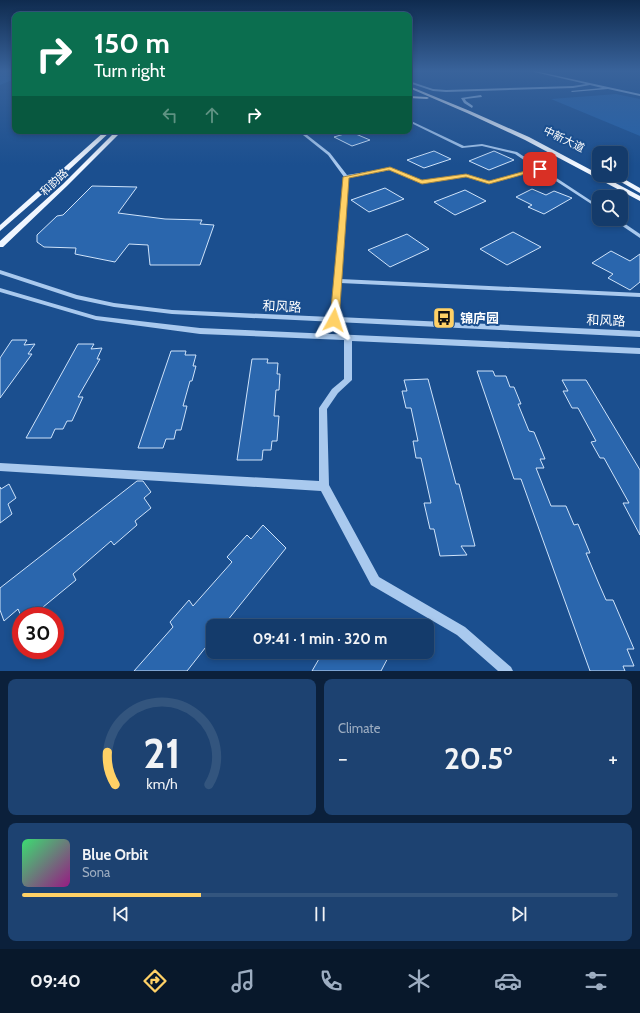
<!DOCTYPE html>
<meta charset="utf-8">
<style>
body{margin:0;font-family:Cabin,"Noto Sans SC",sans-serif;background:#1d4271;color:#f1f3f6;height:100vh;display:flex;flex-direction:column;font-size:15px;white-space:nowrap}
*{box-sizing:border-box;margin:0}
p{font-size:13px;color:#9dadc1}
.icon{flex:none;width:22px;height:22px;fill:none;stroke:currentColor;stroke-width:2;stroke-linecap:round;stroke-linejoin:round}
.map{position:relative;height:671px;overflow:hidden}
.details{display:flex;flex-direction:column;gap:8px;padding:8px;background:#0b203b;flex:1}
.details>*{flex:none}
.top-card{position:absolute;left:12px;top:12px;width:400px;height:122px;border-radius:8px;box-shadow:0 2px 6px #0003,0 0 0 1px #33557e;background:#0b6e4f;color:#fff;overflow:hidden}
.buttons{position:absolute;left:592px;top:146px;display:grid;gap:8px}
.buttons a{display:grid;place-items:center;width:36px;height:36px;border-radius:8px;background:#143b6b;box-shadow:0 2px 6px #0003,0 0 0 1px #33557e;font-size:20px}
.speed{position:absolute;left:12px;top:607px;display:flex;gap:8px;font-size:20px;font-weight:700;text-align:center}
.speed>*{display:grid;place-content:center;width:52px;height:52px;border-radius:50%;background:#143b6b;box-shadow:0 2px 6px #0003,0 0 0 1px #33557e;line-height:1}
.speed .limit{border:6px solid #d22;background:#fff;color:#111}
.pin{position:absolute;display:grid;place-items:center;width:34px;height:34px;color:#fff;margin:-17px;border-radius:8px;box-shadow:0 2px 6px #0006}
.me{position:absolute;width:44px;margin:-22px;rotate:5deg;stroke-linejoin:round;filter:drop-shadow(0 0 3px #0008)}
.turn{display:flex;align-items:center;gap:14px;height:84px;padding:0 16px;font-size:18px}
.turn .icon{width:52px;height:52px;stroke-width:2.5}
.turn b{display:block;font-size:28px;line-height:34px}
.lanes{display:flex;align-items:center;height:38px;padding:0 16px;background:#0003;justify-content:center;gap:20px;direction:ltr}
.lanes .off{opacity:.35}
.big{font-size:30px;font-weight:800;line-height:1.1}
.details .card{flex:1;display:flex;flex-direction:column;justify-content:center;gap:6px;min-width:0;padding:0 14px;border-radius:8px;background:#1d4271}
.details .dial{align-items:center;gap:0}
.dial svg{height:104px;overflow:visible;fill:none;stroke:#33557e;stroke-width:7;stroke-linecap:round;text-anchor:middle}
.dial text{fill:#f1f3f6;stroke:none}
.song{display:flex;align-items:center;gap:12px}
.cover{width:48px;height:48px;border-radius:6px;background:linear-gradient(135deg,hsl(140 70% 55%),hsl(310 70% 35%))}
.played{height:4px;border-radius:2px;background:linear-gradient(90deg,#ffd166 30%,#33557e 30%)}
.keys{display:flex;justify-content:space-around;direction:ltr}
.heat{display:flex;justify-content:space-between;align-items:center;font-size:22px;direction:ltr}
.details .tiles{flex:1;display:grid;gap:8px;grid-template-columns:1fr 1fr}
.card:last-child{grid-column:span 2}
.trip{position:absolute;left:206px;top:619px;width:228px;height:40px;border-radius:8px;background:#143b6b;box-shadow:0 2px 6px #0003,0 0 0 1px #33557e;font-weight:800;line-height:40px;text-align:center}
.menu{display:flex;height:64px;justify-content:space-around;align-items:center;background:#08182b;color:#9dadc1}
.menu .icon{width:28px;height:28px}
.menu .current{color:#ffd166}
.menu b{font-size:18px;color:#f1f3f6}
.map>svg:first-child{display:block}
</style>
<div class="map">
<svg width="640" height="671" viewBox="0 0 640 671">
<rect width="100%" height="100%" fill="#1b4f8f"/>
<g fill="#2461a8">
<polygon points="0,71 15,71 15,79 0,85"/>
<polygon points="616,94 640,99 640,136 551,99"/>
</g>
<g fill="#2a66ad" stroke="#cfe3fa">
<polygon points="351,132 370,140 352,146 334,137"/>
<polygon points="434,151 451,159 424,168 407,160"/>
<polygon points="494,151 514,160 489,170 469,161"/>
<polygon points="92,186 137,187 118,213 165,219 202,220 200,224 214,225 200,265 150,265 148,245 129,244 115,262 75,254 76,248 44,247 37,242 37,235 57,216 63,215"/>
<polygon points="385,188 404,199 369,212 351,200"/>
<polygon points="532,189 546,195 554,191 572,198 544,214 528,207 532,205 516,197"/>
<polygon points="465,190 486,201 455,215 434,202"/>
<polygon points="513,232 541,247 507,265 480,249"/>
<polygon points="407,234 429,249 390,267 368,250"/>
<polygon points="611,251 630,261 640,254 640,282 630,290 608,278 613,274 592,263"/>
<polygon points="12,340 27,340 24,345 35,344 28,354 32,354 0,398 0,358"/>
<polygon points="78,344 94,344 91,349 102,348 97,359 100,359 78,397 83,397 72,421 67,421 63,429 55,429 51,438 26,438"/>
<polygon points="171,351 186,351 185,355 196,355 193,366 196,366 192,381 190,381 183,406 187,406 181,430 176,430 174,439 166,439 163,448 138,448"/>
<polygon points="252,359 268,359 267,363 278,363 277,374 280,374 279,390 276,390 274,416 279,416 277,441 272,441 271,450 263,450 262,460 237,460"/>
<polygon points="477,371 493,371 495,376 506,376 510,387 514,387 521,404 518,404 529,431 534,432 545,459 540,459 544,468 536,468 551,506 566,506 574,525 578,524 590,553 586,553 599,584 606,600 613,600 634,649 627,649 634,666 623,666 625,671 590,671 521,479 514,479"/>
<polygon points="428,379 456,484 459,484 475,546 461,546 467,555 440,556 434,529 430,529 424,503 431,503 421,458 416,458 413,441 418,441 411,408 406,408 402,391 407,391 404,380"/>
<polygon points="562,380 586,380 640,470 640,535 623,503 629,503 604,458 600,458 591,442 596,441 578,408 572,408 563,391 568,391"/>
<polygon points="137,481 143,481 151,492 144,498 151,508 135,521 137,525 114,545 111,541 73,574 76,580 37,612 35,607 24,616 21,616 18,609 4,621 0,610 0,588"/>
<polygon points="9,484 16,498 8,504 12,514 0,523 0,487 1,489"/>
<polygon points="263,525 286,548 223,626 213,626 213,638 187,671 134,671 173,627 170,622 189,600 193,606 232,562 227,557 247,535 251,539"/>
<polygon points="323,652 391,652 381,671 312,671"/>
</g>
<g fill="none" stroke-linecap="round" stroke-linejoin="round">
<g fill="#a9c9ee" fill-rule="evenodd">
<polygon points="530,71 535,71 640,94 640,96 608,89 572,92 571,91 602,88 590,85 573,88 446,92 433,91 409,83 409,81 433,89 446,90 573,86 586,84"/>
<polygon points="481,95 482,97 465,99 466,101 473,106 472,108 464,103 461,98"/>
<polygon points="409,120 464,146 482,144 517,152 599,206 599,209 539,170 489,183 466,176 422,183 390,170 348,178 340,279 640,293 640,297 340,283 338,317 640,331 640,337 172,314 114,307 76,299 0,274 0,270 77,295 114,303 172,310 331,317 344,177 328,155 298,131 302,131 330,153 347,175 390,168 422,181 466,174 489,181 537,169 515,154 482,146 462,148 409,122"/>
<polygon points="612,219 618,219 640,234 640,238"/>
<polygon points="0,288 96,316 200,328 640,348 640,354 352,341 352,380 338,393 327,409 329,485 379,577 465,627 511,667 513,671 498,671 457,635 371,585 321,491 0,471 0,463 319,481 319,408 332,389 344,379 344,340 200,334 96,320 0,292"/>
</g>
<g fill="#f0f6ff" fill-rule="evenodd">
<polygon points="409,86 470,111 529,137 640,196 640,201 525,140 467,113 409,88"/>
<polygon points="409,96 427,97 429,98 427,99 409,98"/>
<polygon points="105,131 111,131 55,183 0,231 0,225"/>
<polygon points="116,131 122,131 67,186 3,247 0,247 0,241 63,184"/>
<polygon points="609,175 617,175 640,188 640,193"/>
</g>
</g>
<linearGradient id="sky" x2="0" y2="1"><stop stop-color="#0f2b4f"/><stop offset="0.43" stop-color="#39639b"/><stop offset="1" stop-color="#39639b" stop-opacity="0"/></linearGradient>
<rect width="640" height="165" fill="url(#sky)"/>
<polygon fill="#ffd166" stroke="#a68842" points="390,167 422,180 466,174 489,181 540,167 543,169 489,184 466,177 422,184 389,170 349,178 339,320 337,323 331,323 330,320 343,177"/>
<defs>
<g id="bus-square" transform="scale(1.15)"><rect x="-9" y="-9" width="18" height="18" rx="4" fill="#ffd166" stroke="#1b4f8f"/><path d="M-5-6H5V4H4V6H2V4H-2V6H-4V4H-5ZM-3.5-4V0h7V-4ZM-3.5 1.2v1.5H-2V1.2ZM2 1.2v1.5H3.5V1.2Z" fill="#111"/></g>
</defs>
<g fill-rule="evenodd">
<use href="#bus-square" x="444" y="318"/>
</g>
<g text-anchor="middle" stroke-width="4" stroke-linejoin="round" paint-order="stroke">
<g font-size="11" fill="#fff" stroke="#1b4f8f">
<text transform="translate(564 139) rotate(26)" y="4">中新大道</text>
<text transform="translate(54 182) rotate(-43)" y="4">和韵路</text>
</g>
<g font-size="13" fill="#fff" stroke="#1b4f8f">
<text transform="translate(282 306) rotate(3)" y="5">和风路</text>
<text transform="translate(606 320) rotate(2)" y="5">和风路</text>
</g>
<g font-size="13" font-weight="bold" fill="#fff" stroke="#1b4f8f" text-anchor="start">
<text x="460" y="323">锦庐园</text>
</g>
</g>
</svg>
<div class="buttons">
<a><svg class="icon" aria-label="sound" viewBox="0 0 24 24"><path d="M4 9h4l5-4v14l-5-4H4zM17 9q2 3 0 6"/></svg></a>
<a><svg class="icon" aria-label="search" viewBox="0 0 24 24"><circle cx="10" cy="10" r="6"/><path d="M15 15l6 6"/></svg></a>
</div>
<div class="speed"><div class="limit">30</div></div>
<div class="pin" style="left:540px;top:169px;background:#d93025"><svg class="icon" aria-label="arrive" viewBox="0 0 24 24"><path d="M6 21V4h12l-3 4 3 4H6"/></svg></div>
<svg class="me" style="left:334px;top:320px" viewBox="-20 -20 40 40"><path d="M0-17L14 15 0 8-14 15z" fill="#ffd166" stroke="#fff" stroke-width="4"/></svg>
<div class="trip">09:41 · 1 min · 320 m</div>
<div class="top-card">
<div class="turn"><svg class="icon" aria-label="right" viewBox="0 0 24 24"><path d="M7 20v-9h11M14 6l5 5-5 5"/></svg><div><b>150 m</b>Turn right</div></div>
<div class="lanes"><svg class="icon off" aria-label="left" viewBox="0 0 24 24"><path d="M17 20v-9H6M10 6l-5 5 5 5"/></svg><svg class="icon off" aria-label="ahead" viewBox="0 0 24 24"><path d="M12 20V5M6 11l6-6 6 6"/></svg><svg class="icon" aria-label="right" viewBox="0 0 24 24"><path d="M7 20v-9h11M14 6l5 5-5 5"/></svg></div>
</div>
</div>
<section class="details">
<div class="tiles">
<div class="card dial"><svg viewBox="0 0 100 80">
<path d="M14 69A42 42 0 1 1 86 69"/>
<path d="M14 69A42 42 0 0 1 8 44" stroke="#ffd166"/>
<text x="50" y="56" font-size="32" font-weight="700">21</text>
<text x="50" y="72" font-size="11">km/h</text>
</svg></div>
<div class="card"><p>Climate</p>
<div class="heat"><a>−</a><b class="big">20.5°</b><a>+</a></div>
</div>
<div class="card">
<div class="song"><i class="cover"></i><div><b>Blue Orbit</b><p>Sona</p></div></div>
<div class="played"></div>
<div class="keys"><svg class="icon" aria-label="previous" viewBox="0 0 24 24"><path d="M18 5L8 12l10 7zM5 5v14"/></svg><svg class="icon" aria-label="pause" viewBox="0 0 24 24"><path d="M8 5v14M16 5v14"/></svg><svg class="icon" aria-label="next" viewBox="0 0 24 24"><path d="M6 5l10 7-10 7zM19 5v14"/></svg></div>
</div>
</div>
</section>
<nav class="menu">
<b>09:40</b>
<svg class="icon current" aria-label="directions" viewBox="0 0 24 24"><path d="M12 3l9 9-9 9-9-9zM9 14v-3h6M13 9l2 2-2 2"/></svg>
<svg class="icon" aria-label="music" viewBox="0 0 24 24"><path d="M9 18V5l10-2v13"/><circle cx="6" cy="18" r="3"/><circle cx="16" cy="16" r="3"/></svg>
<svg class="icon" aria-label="phone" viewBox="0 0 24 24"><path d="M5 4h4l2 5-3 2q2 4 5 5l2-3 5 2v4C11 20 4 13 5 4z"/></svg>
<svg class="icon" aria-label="climate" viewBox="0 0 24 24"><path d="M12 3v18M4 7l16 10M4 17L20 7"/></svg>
<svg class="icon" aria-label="car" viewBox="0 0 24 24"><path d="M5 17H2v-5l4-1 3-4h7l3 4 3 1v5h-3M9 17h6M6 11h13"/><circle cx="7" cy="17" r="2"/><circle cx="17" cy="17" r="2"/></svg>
<svg class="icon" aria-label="filters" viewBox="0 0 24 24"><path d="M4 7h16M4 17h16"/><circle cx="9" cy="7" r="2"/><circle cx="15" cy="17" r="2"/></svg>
</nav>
